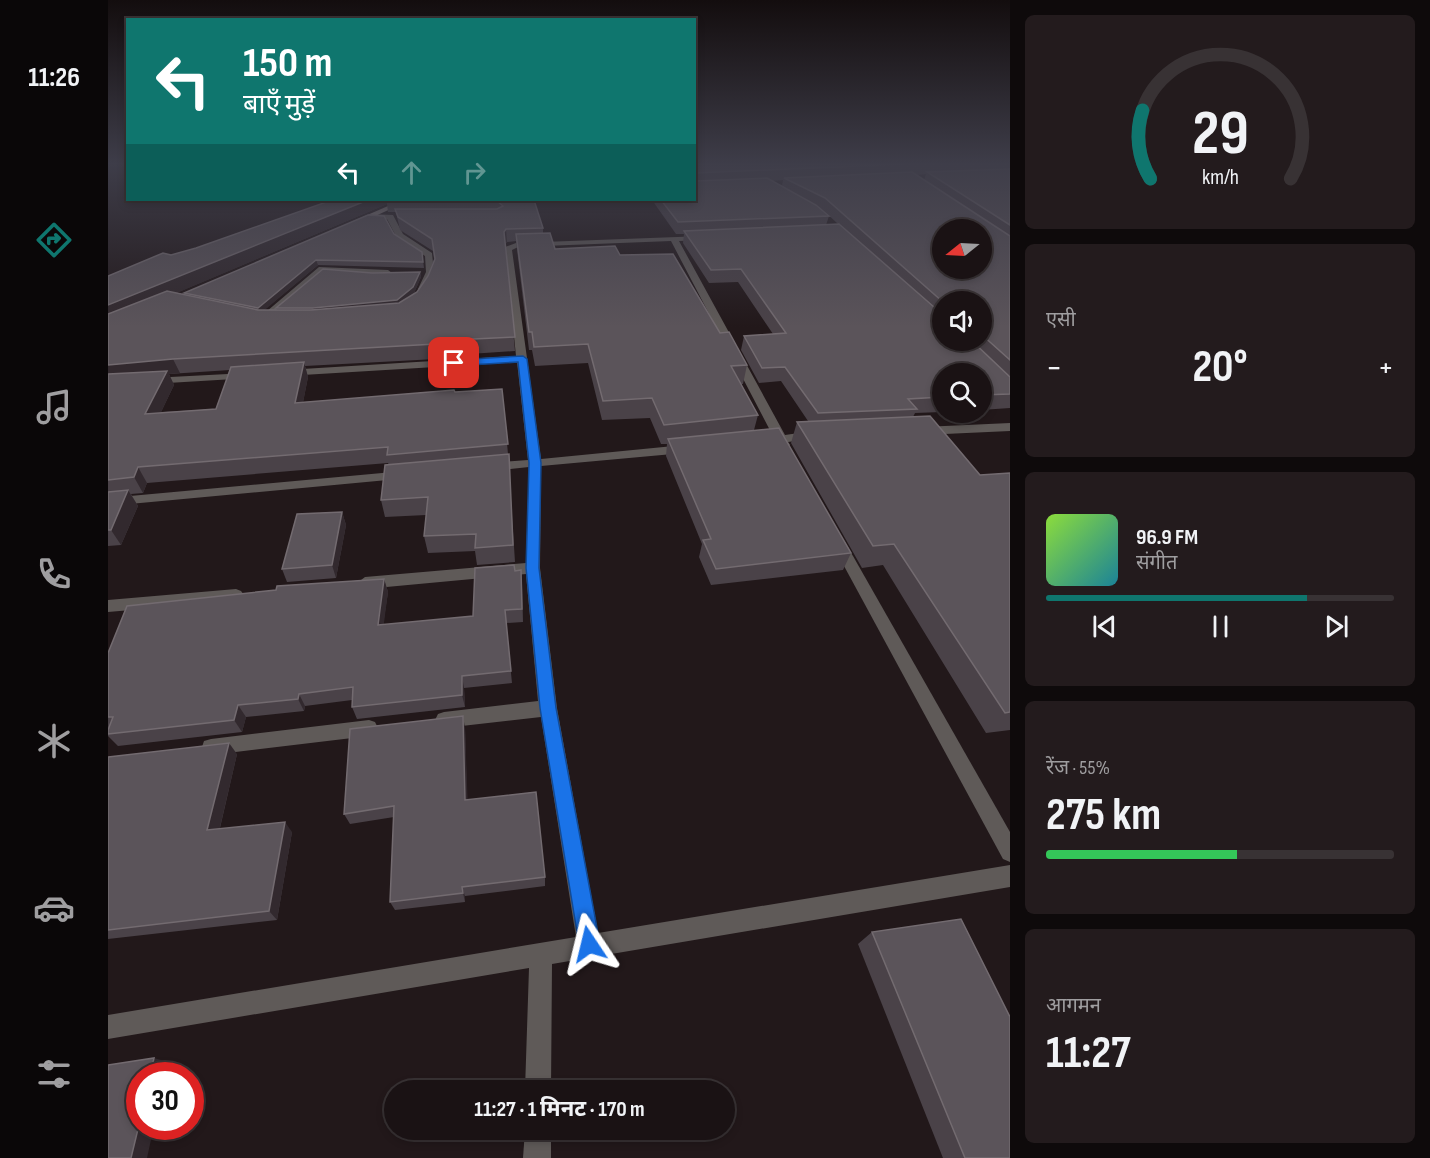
<!DOCTYPE html>
<html lang="hi">
<meta charset="utf-8">
<style>
body{margin:0;font-family:"Sofia Sans Condensed","Noto Sans Devanagari",sans-serif;background:#231b1d;color:#f1f3f6;height:100vh;display:flex;flex-direction:column;font-size:22px;white-space:nowrap}
*{box-sizing:border-box;margin:0}
p{font-size:20px;color:#9f9ea0}
.icon{flex:none;width:33px;height:33px;fill:none;stroke:currentColor;stroke-width:2;stroke-linecap:round;stroke-linejoin:round}
.map{position:relative;flex:1;overflow:hidden}
.details{display:flex;flex-direction:column;gap:15px;padding:15px;background:#0e0a0b;width:420px}
.details>*{flex:none}
.guide{position:absolute;left:18px;top:18px;width:570px;height:183px;border-radius:0px;box-shadow:0 3px 9px #0003,0 0 0 2px #383234;background:#0f766e;color:#fff;overflow:hidden}
.needle{width:39px;rotate:252deg}
.buttons{position:absolute;left:824px;top:219px;display:grid;gap:12px}
.buttons a{display:grid;place-items:center;width:60px;height:60px;border-radius:50%;background:#1a1214;box-shadow:0 3px 9px #0003,0 0 0 2px #383234;font-size:30px}
.speed{position:absolute;left:18px;top:1062px;display:flex;gap:12px;font-size:30px;font-weight:700;text-align:center}
.speed>*{display:grid;place-content:center;width:78px;height:78px;border-radius:50%;background:#1a1214;box-shadow:0 3px 9px #0003,0 0 0 2px #383234;line-height:1}
.speed .limit{border:9px solid #d22;background:#fff;color:#111}
.pin{position:absolute;display:grid;place-items:center;width:51px;height:51px;color:#fff;margin:-26px;border-radius:12px;box-shadow:0 3px 9px #0006}
.me{position:absolute;width:66px;margin:-33px;rotate:350deg;stroke-linejoin:round;filter:drop-shadow(0 0 4px #0008)}
.turn{display:flex;align-items:center;gap:21px;height:126px;padding:0 18px;font-size:27px}
.turn .icon{width:78px;height:78px;stroke-width:2.5}
.turn b{display:block;font-size:42px;line-height:51px}
.lanes{display:flex;align-items:center;height:57px;padding:0 18px;background:#0003;justify-content:center;gap:30px;direction:ltr}
.lanes .off{opacity:.35}
.big{font-size:45px;font-weight:700;line-height:1.1}
.details .widget{flex:1;display:flex;flex-direction:column;justify-content:center;gap:9px;min-width:0;padding:0 21px;border-radius:9px;background:#231b1d}
.details .dial{align-items:center;gap:0}
.dial svg{height:156px;overflow:visible;fill:none;stroke:#383234;stroke-width:7;stroke-linecap:round;text-anchor:middle}
.dial text{fill:#f1f3f6;stroke:none}
.song{display:flex;align-items:center;gap:18px}
.cover{width:72px;height:72px;border-radius:9px;background:linear-gradient(135deg,hsl(90 70% 55%),hsl(190 70% 35%))}
.played{height:6px;border-radius:3px;background:linear-gradient(90deg,#0f766e 75%,#383234 75%)}
.keys{display:flex;justify-content:space-around;direction:ltr}
.heat{display:flex;justify-content:space-between;align-items:center;font-size:33px;direction:ltr}
.charge{height:9px;border-radius:4px;background:linear-gradient(90deg,#34c759 55%,#383234 0)}
.trip{position:absolute;left:276px;top:1080px;width:351px;height:60px;border-radius:30px;background:#1a1214;box-shadow:0 3px 9px #0003,0 0 0 2px #383234;font-weight:700;line-height:60px;text-align:center}
main{display:flex;flex:1;min-height:0}
.tabs{display:flex;flex-direction:column;width:108px;justify-content:space-around;align-items:center;background:#0a0708;color:#9f9ea0}
.tabs .icon{width:42px;height:42px}
.tabs .on{color:#0f766e}
.tabs b{font-size:27px;color:#f1f3f6}
.map>svg:first-child{display:block}
</style>
<main>
<nav class="tabs">
<b>11:26</b>
<svg class="icon on" aria-label="directions" viewBox="0 0 24 24"><path d="M12 3l9 9-9 9-9-9zM9 14v-3h6M13 9l2 2-2 2"/></svg>
<svg class="icon" aria-label="music" viewBox="0 0 24 24"><path d="M9 18V5l10-2v13"/><circle cx="6" cy="18" r="3"/><circle cx="16" cy="16" r="3"/></svg>
<svg class="icon" aria-label="phone" viewBox="0 0 24 24"><path d="M5 4h4l2 5-3 2q2 4 5 5l2-3 5 2v4C11 20 4 13 5 4z"/></svg>
<svg class="icon" aria-label="climate" viewBox="0 0 24 24"><path d="M12 3v18M4 7l16 10M4 17L20 7"/></svg>
<svg class="icon" aria-label="car" viewBox="0 0 24 24"><path d="M5 17H2v-5l4-1 3-4h7l3 4 3 1v5h-3M9 17h6M6 11h13"/><circle cx="7" cy="17" r="2"/><circle cx="17" cy="17" r="2"/></svg>
<svg class="icon" aria-label="filters" viewBox="0 0 24 24"><path d="M4 7h16M4 17h16"/><circle cx="9" cy="7" r="2"/><circle cx="15" cy="17" r="2"/></svg>
</nav>
<div class="map">
<svg width="902" height="1158" viewBox="0 0 902 1158">
<rect width="100%" height="100%" fill="#22181a"/>
<g fill="none" stroke-linecap="round" stroke-linejoin="round">
<g fill="#5f5a58" fill-rule="evenodd">
<polygon points="262,214 285,215 295,234 324,253 326,272 317,291 310,289 318,272 317,256 289,238 279,219 259,218"/>
<polygon points="596,236 593,240 571,241 677,435 705,431 709,432 709,438 680,442 682,445 676,449 669,443 653,444 653,438 665,436 563,241 410,247 404,250 433,459 576,445 582,449 576,453 433,466 432,568 449,708 490,933 902,865 902,887 444,964 443,1090 417,1090 421,968 0,1039 0,1015 468,937 433,717 336,728 330,726 327,720 330,714 336,712 430,701 418,574 257,589 249,583 257,577 418,563 421,467 382,471 376,467 382,463 420,460 409,362 178,376 173,373 178,370 408,356 397,247 408,243"/>
<polygon points="211,267 280,270 284,273 280,276 216,272 158,321 152,321 152,317"/>
<polygon points="139,373 144,376 143,378 43,384 38,381 43,378"/>
<polygon points="902,423 902,431 815,435 809,431 815,427"/>
<polygon points="296,471 301,472 301,478 0,506 0,498"/>
<polygon points="730,537 737,542 902,832 902,862 895,859 723,542"/>
<polygon points="128,589 133,591 136,595 133,599 128,601 0,612 0,600"/>
<polygon points="261,720 267,722 270,728 267,734 261,736 103,755 96,753 94,747 96,741 103,739"/>
<polygon points="417,1130 443,1130 443,1158 415,1158"/>
</g>
<polygon fill="#877e7c" fill-rule="evenodd" points="294,200 302,200 250,224 243,222"/>
</g>
<g fill="#4a4248" fill-rule="evenodd">
<path d="M586 164H902V408L873 410V374H834V412L807 413 805 417 872 475 902 473V730L878 733 775 565 754 568 683 443 689 422 700 421 673 381 651 383 633 350 636 336 665 334 630 282 601 283 575 243 576 234H568L544 200H586ZM818 174 816 180 808 175ZM675 180 674 186 663 181ZM714 209 730 224 718 225 721 216ZM834 302H873V340H834Z"/>
<path d="M224 200H426L435 228V233L447 249 512 255 612 333 639 365 635 384H633L650 415 646 430 743 553 735 570 603 585 591 557 594 544 558 456 559 444H553L542 418 494 420 480 363 427 366 424 350H421L408 241 399 242 397 244 407 351 347 355V358L197 366 200 377 195 402 394 389 400 454 407 562 369 565 367 551 320 553 316 536 318 515 277 517 273 500 281 465 280 463 39 483 35 493 23 494 30 506 13 545 0 546V276L88 248ZM279 204 280 212H288L292 230 325 251 326 259 320 276 309 292 303 295 306 293 313 277 312 272 264 273 168 308 169 310H156L210 265 316 268 314 252 286 234 76 293 77 295 68 293ZM122 370 108 409 53 412 66 385 61 374Z"/>
<polygon points="234,512 238,525 228,578 179,582 174,569"/>
<polygon points="407,571 414,583 415,622 398,623 404,683 356,688 357,707 249,719 244,707 244,700 197,706 196,711 138,717 134,732 10,746 0,736 0,653 276,579 280,592 275,625 365,616"/>
<polygon points="357,728 359,800 437,877 437,886 357,896 357,902 287,910 282,902 286,817 242,824 236,814"/>
<polygon points="129,754 112,828 184,832 169,920 0,939 0,757"/>
<polygon points="764,932 902,1158 835,1158 750,944"/>
</g>
<g fill="#32292e">
<polygon points="260,200 289,200 278,200 279,204 0,322 0,305"/>
<polygon points="398,229 399,242 397,244 396,232"/>
<polygon points="208,260 210,265 152,314 150,308"/>
<polygon points="312,272 313,277 306,293 290,306 207,314 205,308"/>
<polygon points="65,359 72,373 61,374 66,385 45,429 0,381 0,365"/>
<polygon points="196,362 200,377 192,418 187,403"/>
<polygon points="30,467 39,483 35,493 26,477"/>
<polygon points="20,490 30,506 13,545 3,530"/>
<polygon points="234,512 238,525 228,578 224,565"/>
<polygon points="276,579 280,592 274,638 270,625"/>
<polygon points="354,676 356,688 357,707 354,695"/>
<polygon points="191,694 197,706 196,711 190,699"/>
<polygon points="130,705 138,717 134,732 126,720"/>
<polygon points="355,716 357,728 360,811 357,800"/>
<polygon points="121,743 129,754 109,840 99,830"/>
<polygon points="177,822 184,832 169,920 161,911"/>
<polygon points="354,887 357,896 357,902 355,893"/>
<polygon points="46,1058 60,1062 57,1076 42,1076"/>
<polygon points="32,1121 32,1126 46,1126 39,1158 23,1158"/>
</g>
<g fill="#5b545a" stroke="#736b70" stroke-width="1.5" fill-rule="evenodd">
<polygon points="586,164 797,164 587,173 586,175"/>
<polygon points="902,169 902,225 819,172"/>
<path d="M804 172 902 236V360L873 334V302H835L717 198 676 178ZM834 230H873V268H834Z"/>
<polygon points="659,178 708,205 721,216 570,222 553,200 586,200 586,180 588,181"/>
<polygon points="224,200 260,200 0,305 0,276 55,253 63,255 88,248"/>
<polygon points="278,200 426,200 435,228 398,229 396,232 407,337 345,340 345,343 65,359 0,365 0,314 59,291 150,310 203,310 291,303 309,292 320,276 327,259 324,239 290,217 287,209 389,209 395,206 389,201"/>
<polygon points="260,215 276,216 286,234 314,252 315,262 208,260 150,308 76,293"/>
<polygon points="731,224 834,314 834,340 863,340 902,377 902,394 873,395 873,374 834,374 834,397 800,399 809,409 710,413 677,367 654,368 636,336 678,333 633,269 603,270 576,231"/>
<polygon points="442,233 447,249 507,246 512,255 565,254 612,333 621,332 639,365 623,366 650,415 556,425 544,398 495,401 480,344 426,347 424,332 421,332 408,234"/>
<polygon points="215,269 264,273 312,272 305,287 289,300 205,308 168,308"/>
<polygon points="196,362 187,403 346,390 347,392 394,389 400,444 279,455 280,447 30,467 26,477 0,480 0,374 59,371 37,414 108,409 123,367"/>
<polygon points="822,416 872,475 902,473 902,712 897,713 786,544 765,546 689,422"/>
<polygon points="671,428 743,553 608,569 595,540 603,539 560,439"/>
<polygon points="401,454 405,545 367,548 368,534 316,536 320,497 273,500 277,465"/>
<polygon points="20,490 3,530 0,530 0,492"/>
<polygon points="234,512 224,565 174,569 189,514"/>
<polygon points="406,565 407,571 413,570 414,609 397,610 403,671 354,676 354,695 244,707 245,687 191,694 190,699 130,705 126,720 0,734 0,730 5,717 0,717 0,653 19,606 168,590 169,586 276,579 270,625 365,616 367,568"/>
<polygon points="355,716 357,800 428,792 437,877 354,887 355,893 282,902 286,806 236,814 242,729"/>
<polygon points="121,743 99,830 177,822 161,911 0,930 0,757"/>
<polygon points="853,919 902,1017 902,1158 857,1158 764,932"/>
<polygon points="46,1058 42,1076 32,1076 32,1121 23,1158 0,1158 0,1065"/>
</g>
<linearGradient id="sky" x2="0" y2="1"><stop stop-color="#130d0e"/><stop offset="0.5" stop-color="#3e3d49"/><stop offset="1" stop-color="#3e3d49" stop-opacity="0"/></linearGradient>
<rect width="902" height="327" fill="url(#sky)"/>
<polygon fill="#1a73e8" stroke="#114b97" stroke-width="1.5" points="415,356 419,359 433,463 431,568 448,708 492,944 489,952 481,955 474,952 471,944 432,708 418,568 421,463 410,362 346,366 341,363 346,360"/>
</svg>
<div class="buttons">
<a><svg class="needle" viewBox="-14 -14 28 28"><path d="M0-13l5 13h-10z" fill="#e53935"/><path d="M0 13l5-13h-10z" fill="#9f9ea0"/></svg></a>
<a><svg class="icon" aria-label="sound" viewBox="0 0 24 24"><path d="M4 9h4l5-4v14l-5-4H4zM17 9q2 3 0 6"/></svg></a>
<a><svg class="icon" aria-label="search" viewBox="0 0 24 24"><circle cx="10" cy="10" r="6"/><path d="M15 15l6 6"/></svg></a>
</div>
<div class="speed"><div class="limit">30</div></div>
<div class="pin" style="left:346px;top:363px;background:#d93025"><svg class="icon" aria-label="arrive" viewBox="0 0 24 24"><path d="M6 21V4h12l-3 4 3 4H6"/></svg></div>
<svg class="me" style="left:481px;top:944px" viewBox="-20 -20 40 40"><path d="M0-17L14 15 0 8-14 15z" fill="#1a73e8" stroke="#fff" stroke-width="4"/></svg>
<div class="trip">11:27 · 1 मिनट · 170 m</div>
<div class="guide">
<div class="turn"><svg class="icon" aria-label="left" viewBox="0 0 24 24"><path d="M17 20v-9H6M10 6l-5 5 5 5"/></svg><div><b>150 m</b>बाएँ मुड़ें</div></div>
<div class="lanes"><svg class="icon" aria-label="left" viewBox="0 0 24 24"><path d="M17 20v-9H6M10 6l-5 5 5 5"/></svg><svg class="icon off" aria-label="ahead" viewBox="0 0 24 24"><path d="M12 20V5M6 11l6-6 6 6"/></svg><svg class="icon off" aria-label="right" viewBox="0 0 24 24"><path d="M7 20v-9h11M14 6l5 5-5 5"/></svg></div>
</div>
</div>
<section class="details">
<div class="widget dial"><svg viewBox="0 0 100 80">
<path d="M14 69A42 42 0 1 1 86 69"/>
<path d="M14 69A42 42 0 0 1 10 34" stroke="#0f766e"/>
<text x="50" y="56" font-size="32" font-weight="700">29</text>
<text x="50" y="72" font-size="11">km/h</text>
</svg></div>
<div class="widget"><p>एसी</p>
<div class="heat"><a>−</a><b class="big">20°</b><a>+</a></div>
</div>
<div class="widget">
<div class="song"><i class="cover"></i><div><b>96.9 FM</b><p>संगीत</p></div></div>
<div class="played"></div>
<div class="keys"><svg class="icon" aria-label="previous" viewBox="0 0 24 24"><path d="M18 5L8 12l10 7zM5 5v14"/></svg><svg class="icon" aria-label="pause" viewBox="0 0 24 24"><path d="M8 5v14M16 5v14"/></svg><svg class="icon" aria-label="next" viewBox="0 0 24 24"><path d="M6 5l10 7-10 7zM19 5v14"/></svg></div>
</div>
<div class="widget"><p>रेंज · 55%</p><b class="big">275 km</b><div class="charge"></div></div>
<div class="widget"><p>आगमन</p><b class="big">11:27</b></div>
</section>
</main>
